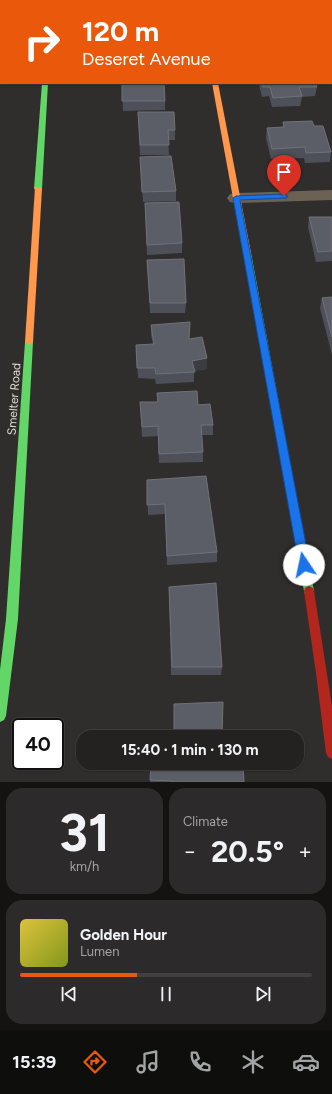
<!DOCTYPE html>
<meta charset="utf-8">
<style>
body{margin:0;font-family:Figtree,sans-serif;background:#2c2a2a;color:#f1f3f6;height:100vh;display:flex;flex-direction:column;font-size:15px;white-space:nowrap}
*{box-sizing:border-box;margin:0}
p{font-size:13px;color:#a3a4a5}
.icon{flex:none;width:22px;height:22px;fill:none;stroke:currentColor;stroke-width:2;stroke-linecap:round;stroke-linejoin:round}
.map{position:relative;height:782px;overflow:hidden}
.details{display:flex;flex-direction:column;gap:6px;padding:6px;background:#141312;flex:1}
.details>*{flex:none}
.banner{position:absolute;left:0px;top:0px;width:332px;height:84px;box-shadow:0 1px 3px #0004,0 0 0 1px #413f3f;background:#ea580c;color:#fff;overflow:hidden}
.speed{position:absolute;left:12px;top:718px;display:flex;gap:8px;font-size:20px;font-weight:700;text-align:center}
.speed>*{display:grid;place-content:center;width:52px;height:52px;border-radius:50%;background:#242221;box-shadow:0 1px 3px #0004,0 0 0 1px #413f3f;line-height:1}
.speed .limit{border:2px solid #111;border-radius:6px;background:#fff;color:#111}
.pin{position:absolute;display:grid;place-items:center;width:34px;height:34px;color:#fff;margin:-41px -17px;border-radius:50% 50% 50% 0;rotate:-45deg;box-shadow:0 0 4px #0007}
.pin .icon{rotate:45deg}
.me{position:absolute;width:44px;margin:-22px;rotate:349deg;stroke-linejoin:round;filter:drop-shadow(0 0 3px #0008)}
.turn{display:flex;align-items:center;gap:14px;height:84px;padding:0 16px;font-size:18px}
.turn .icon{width:52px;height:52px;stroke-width:2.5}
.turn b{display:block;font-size:28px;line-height:34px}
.big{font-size:30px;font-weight:700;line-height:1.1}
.details .card{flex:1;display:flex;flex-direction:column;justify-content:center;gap:6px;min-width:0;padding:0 14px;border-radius:16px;background:#2c2a2a}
.details .dial{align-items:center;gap:0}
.dial b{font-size:52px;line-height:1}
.song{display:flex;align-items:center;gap:12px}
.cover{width:48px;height:48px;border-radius:6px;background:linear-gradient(135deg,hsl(50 70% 55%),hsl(70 70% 35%))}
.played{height:4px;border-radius:2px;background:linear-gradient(90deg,#ea580c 40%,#413f3f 40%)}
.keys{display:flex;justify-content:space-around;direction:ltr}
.heat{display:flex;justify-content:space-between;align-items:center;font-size:22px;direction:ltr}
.details .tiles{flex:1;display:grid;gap:6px;grid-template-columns:1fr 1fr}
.card:last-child{grid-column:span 2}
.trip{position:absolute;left:76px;top:730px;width:228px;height:40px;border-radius:16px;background:#242221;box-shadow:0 1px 3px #0004,0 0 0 1px #413f3f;font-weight:700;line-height:40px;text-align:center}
.tab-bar{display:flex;height:64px;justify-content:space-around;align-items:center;background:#0e0e0d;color:#a3a4a5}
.tab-bar .icon{width:28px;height:28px}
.tab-bar .selected{color:#ea580c}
.tab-bar b{font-size:18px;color:#f1f3f6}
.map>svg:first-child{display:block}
</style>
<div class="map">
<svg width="332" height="782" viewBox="0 0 332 782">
<rect width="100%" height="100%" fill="#302e2c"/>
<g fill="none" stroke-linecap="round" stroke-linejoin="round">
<g fill="#6c6253" fill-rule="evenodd">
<polygon points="168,0 186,0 187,1 169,1"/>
<rect x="331" y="31" width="1" height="8"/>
<polygon points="332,190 332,200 236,203 230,202 227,198 230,194 236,193"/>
</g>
<g fill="#63d668" fill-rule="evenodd">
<polygon points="42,83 48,83 42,189 38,191 34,189"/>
<polygon points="244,251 247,251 251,253 314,591 313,594 309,596 305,594 304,591 243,253"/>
<polygon points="29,339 33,342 18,619 6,716 4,720 0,722 0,670 6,619 25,342"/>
</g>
<g fill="#ff974d" fill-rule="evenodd">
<polygon points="212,83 218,83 251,253 247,255 243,253"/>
<polygon points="35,187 41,187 42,189 33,342 29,345 25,342"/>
</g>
<g fill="#b3261e" fill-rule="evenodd">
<rect x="48" y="0" width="6" height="1"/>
<polygon points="309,586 313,588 314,591 332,706 332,759 328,757 326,753 316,673 304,591 305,588"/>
</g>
</g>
<g fill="#4d4f59">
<polygon points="277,0 332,0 331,1 277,1"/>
<polygon points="259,83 315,83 317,87 315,96 302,97 300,106 272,107 269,96 262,97 259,85"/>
<polygon points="122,84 165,101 165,110 123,111"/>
<polygon points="138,112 175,130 175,140 168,140 169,155 140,155"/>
<polygon points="283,122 314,126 331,152 330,162 305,163 304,158 271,159 266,138 267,128 283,127"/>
<polygon points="140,157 176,191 176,201 143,202"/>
<polygon points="145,203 182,243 182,253 147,255"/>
<polygon points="309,217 332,217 332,261 316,262 308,227"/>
<polygon points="147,260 186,303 185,313 150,313"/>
<polygon points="332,297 332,355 320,308 322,298"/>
<polygon points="151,325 190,339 207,358 207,369 194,371 194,382 156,384 155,379 138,378 136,345 153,344 151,335"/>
<polygon points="157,393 198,405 213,425 213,435 201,435 203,452 203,462 159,463 158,436 142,437 140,402 157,402"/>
<polygon points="147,480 217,552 217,562 167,565 165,514 148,515"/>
<polygon points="169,587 222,667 221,675 171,675"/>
<polygon points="151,763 244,782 150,782"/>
</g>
<g fill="#3b3c42">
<polygon points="329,0 332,0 332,4 331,5 331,1 328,1"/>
<polygon points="207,358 207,369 192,371 192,361"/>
</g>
<g fill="#5c5e67" stroke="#707178">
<polygon points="301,0 312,0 311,1 306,1"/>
<polygon points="317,0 329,0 328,1 322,1"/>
<polygon points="136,83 164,83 165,101 122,101 122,84 136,84"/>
<polygon points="262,83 315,83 317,87 299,87 302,96 273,98 270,87 263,87"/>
<polygon points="138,112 174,112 175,130 168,130 169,145 140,145"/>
<polygon points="312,121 314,126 323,126 331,152 306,153 305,147 272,149 267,128 284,127 283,122"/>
<polygon points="171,156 176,191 142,192 140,157"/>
<polygon points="179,202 182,243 147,245 145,203"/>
<polygon points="309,217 332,217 332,251 318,252"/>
<polygon points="184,259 186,303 150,303 147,260"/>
<polygon points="332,297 332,337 322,298"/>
<polygon points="190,322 189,339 202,337 207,358 192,361 195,372 156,374 155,368 137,368 136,345 154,344 151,325"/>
<polygon points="197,391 198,405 210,404 213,425 201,425 203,452 159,454 158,426 142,427 140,402 158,402 157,393"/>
<polygon points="206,476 217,552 167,556 165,504 147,505 147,480"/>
<polygon points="216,583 222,667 172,667 169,587"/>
<polygon points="223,702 222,737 174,737 174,704"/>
<polygon points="151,763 243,763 244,782 172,782 172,781 150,780"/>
</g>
<polygon fill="#1a73e8" stroke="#114b97" points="284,194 287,195 287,198 240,200 310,565 308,569 304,570 301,569 299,565 233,198 236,196"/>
<g text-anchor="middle" stroke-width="3.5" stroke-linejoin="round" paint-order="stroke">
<g font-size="12" fill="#dbd9d6" stroke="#322f2a">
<text transform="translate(14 399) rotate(-86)" y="4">Smelter Road</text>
</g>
</g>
</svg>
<div class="speed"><div class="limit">40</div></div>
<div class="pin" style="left:284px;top:196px;background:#d93025"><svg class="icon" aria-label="arrive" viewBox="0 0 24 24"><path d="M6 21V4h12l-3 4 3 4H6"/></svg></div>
<svg class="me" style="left:304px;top:565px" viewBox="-20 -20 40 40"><circle r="19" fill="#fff"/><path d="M0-13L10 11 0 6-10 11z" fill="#1a73e8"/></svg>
<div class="trip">15:40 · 1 min · 130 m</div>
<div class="banner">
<div class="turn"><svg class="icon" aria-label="right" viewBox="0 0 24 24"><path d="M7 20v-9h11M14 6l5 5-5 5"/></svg><div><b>120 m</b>Deseret Avenue</div></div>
</div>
</div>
<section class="details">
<div class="tiles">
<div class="card dial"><b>31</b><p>km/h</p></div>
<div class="card"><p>Climate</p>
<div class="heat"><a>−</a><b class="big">20.5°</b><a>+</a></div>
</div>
<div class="card">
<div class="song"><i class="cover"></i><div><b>Golden Hour</b><p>Lumen</p></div></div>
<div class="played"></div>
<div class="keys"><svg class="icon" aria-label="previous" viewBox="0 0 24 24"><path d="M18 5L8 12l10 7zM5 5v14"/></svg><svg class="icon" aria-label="pause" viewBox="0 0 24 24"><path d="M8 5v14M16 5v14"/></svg><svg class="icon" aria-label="next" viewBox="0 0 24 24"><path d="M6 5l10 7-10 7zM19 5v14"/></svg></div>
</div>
</div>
</section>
<nav class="tab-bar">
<b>15:39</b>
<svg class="icon selected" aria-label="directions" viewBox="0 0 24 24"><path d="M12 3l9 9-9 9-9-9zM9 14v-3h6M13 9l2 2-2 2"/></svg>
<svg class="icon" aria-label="music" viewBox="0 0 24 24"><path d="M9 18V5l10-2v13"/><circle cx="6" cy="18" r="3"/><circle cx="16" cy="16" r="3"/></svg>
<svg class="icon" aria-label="phone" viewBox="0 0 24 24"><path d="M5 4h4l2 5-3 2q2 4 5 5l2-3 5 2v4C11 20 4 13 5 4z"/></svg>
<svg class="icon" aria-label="climate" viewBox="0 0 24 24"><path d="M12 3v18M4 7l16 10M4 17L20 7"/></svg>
<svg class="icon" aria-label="car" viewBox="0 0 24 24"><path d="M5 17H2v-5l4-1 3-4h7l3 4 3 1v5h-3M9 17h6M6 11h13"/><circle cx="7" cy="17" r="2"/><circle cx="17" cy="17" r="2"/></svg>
</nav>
